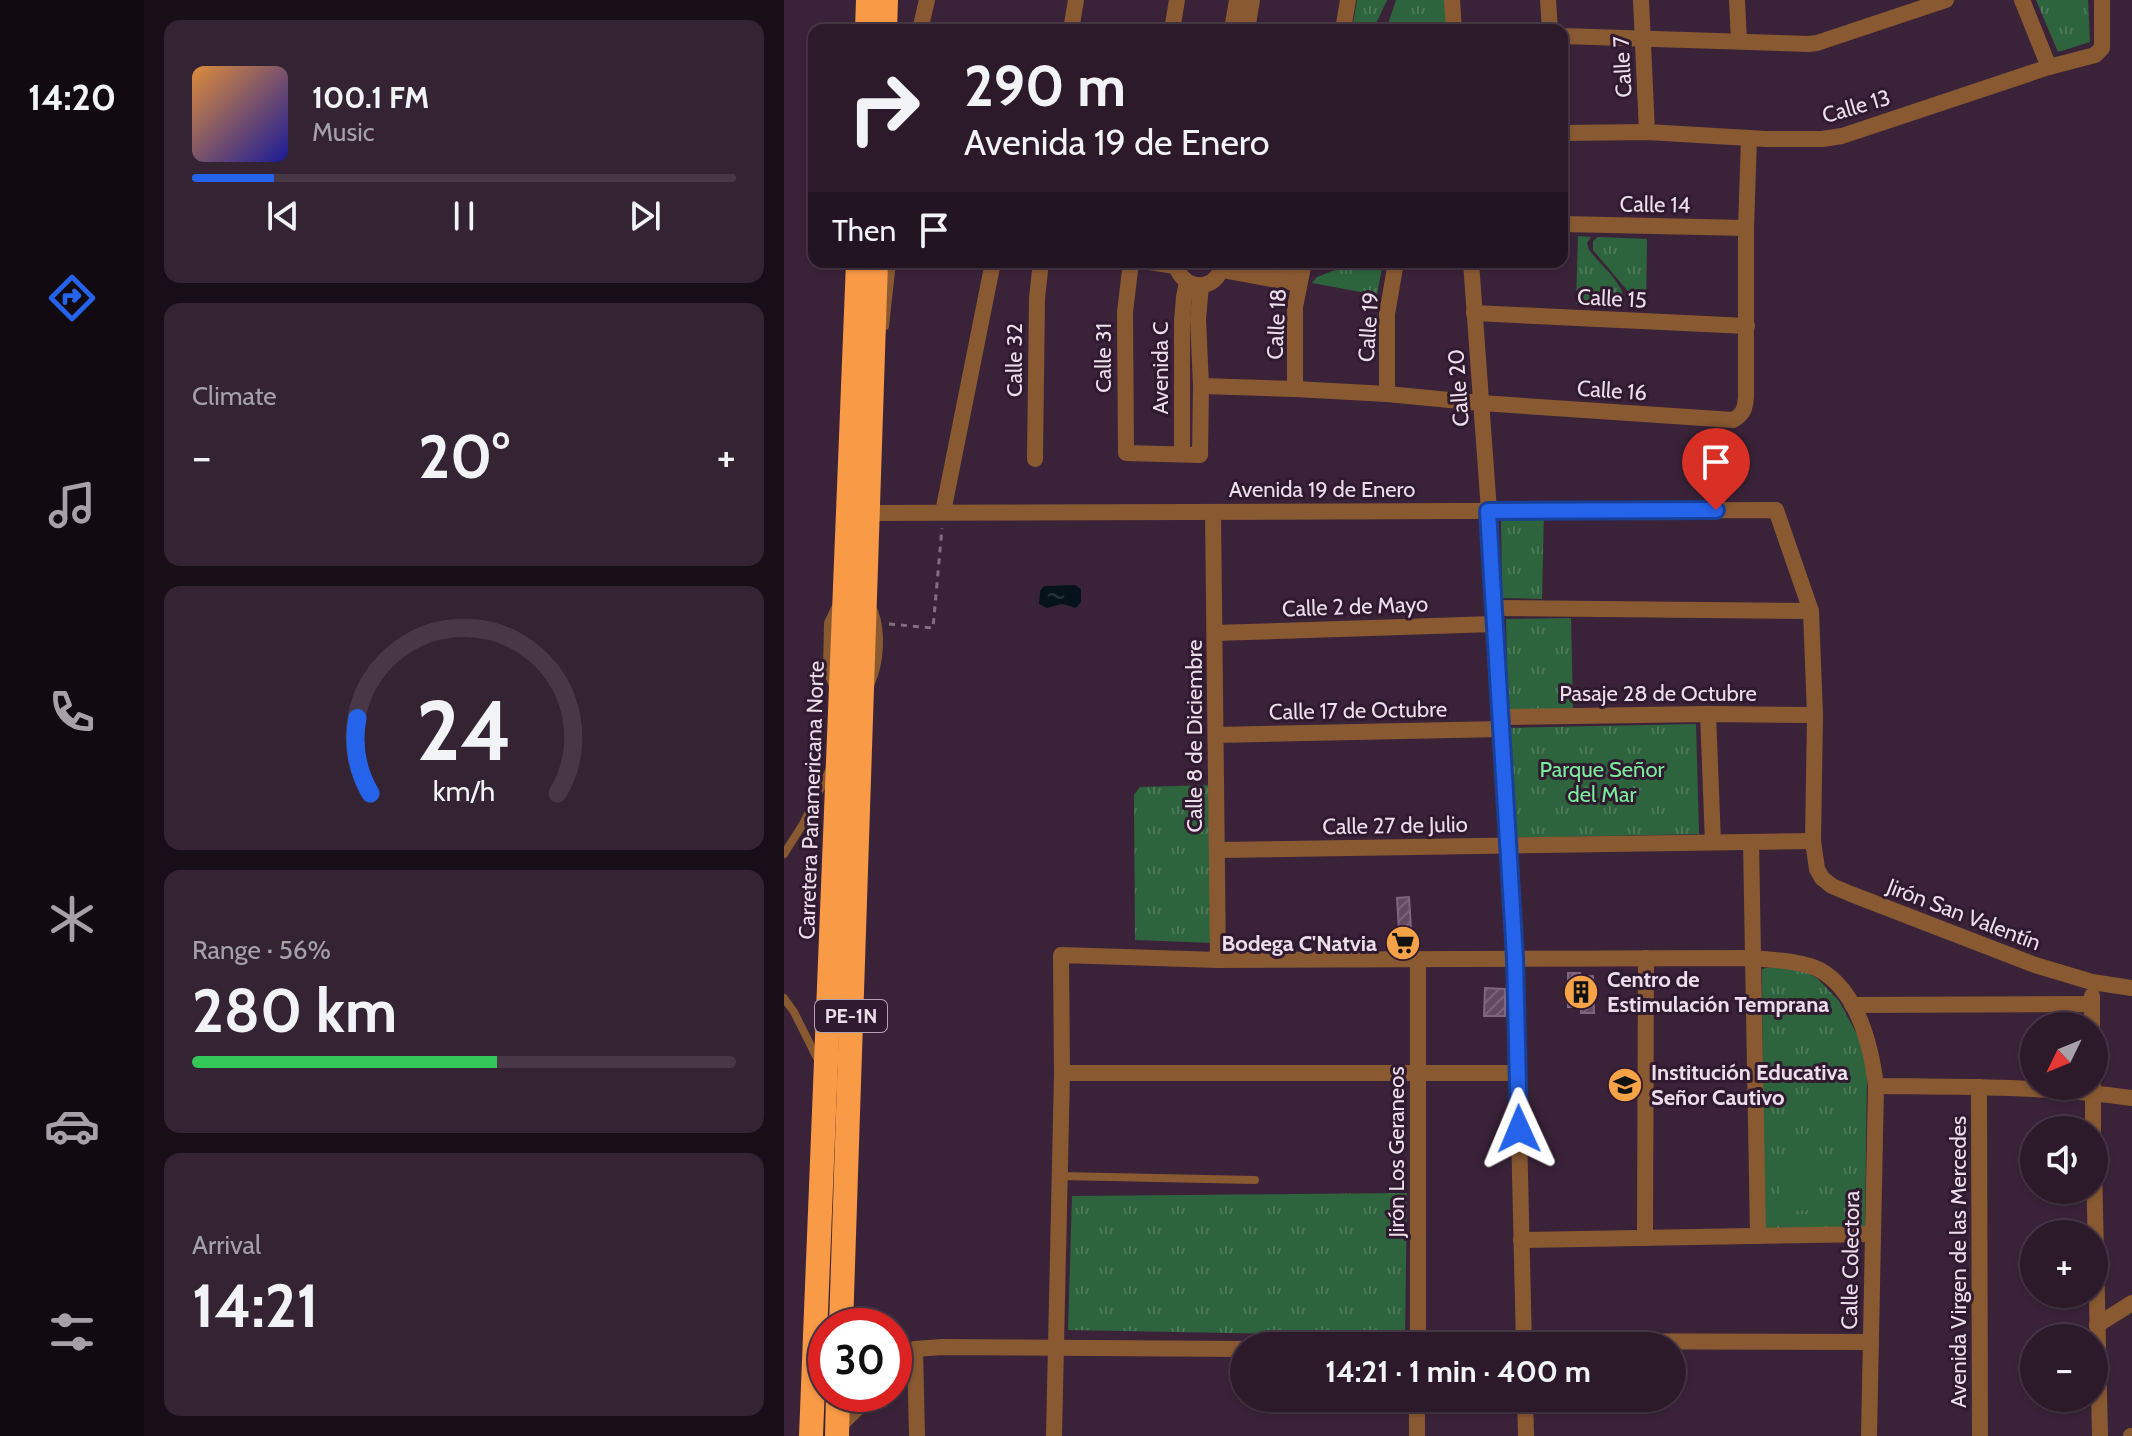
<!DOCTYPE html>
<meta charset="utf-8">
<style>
body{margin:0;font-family:Cabin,sans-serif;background:#342333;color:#f1f3f6;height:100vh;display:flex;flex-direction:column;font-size:30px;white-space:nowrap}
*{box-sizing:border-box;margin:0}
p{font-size:26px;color:#a6a1a9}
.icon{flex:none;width:44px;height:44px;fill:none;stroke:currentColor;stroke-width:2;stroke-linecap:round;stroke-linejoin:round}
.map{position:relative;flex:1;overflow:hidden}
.panel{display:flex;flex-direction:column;gap:20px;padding:20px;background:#180e18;width:640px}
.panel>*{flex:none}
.hud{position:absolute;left:24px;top:24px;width:760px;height:244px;border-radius:16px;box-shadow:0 2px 6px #0004,0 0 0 2px #483847;background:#2c1a2b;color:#f1f3f6;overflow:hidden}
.needle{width:52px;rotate:227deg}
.controls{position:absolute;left:1236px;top:1012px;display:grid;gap:16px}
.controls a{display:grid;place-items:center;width:88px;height:88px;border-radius:50%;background:#2c1a2b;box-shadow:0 2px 6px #0004,0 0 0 2px #483847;font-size:40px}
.speed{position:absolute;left:24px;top:1308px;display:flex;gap:16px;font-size:40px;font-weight:700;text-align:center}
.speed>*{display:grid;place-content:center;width:104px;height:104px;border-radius:50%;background:#2c1a2b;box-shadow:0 2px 6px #0004,0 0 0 2px #483847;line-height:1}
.speed .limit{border:12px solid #d22;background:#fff;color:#111}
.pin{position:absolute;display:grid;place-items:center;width:68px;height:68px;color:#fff;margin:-82px -34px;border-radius:50% 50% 50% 0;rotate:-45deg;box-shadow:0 0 8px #0007}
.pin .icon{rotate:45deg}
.me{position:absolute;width:88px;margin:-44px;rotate:359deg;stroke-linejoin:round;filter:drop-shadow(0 0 6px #0008)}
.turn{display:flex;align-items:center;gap:28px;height:168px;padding:0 24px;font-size:36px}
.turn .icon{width:104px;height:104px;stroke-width:2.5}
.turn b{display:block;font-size:56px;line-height:68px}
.then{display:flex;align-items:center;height:76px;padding:0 24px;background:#0003;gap:16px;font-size:30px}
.big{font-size:60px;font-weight:700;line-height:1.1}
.panel .card{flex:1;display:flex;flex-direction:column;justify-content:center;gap:12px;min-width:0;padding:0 28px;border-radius:16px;background:#342333}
.panel .dial{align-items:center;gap:0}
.dial svg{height:208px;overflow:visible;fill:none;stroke:#483847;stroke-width:7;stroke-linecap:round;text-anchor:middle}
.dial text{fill:#f1f3f6;stroke:none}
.song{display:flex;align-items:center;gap:24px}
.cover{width:96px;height:96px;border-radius:12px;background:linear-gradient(135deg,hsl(30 70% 55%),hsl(240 70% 35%))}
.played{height:8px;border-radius:4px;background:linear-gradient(90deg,#2563eb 15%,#483847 15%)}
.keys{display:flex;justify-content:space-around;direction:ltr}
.heat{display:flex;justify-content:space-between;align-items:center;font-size:44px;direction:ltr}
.charge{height:12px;border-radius:6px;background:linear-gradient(90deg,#34c759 56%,#483847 0)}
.trip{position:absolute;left:446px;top:1332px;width:456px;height:80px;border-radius:40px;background:#2c1a2b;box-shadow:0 2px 6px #0004,0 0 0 2px #483847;font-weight:700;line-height:80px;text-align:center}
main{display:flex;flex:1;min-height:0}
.tabs{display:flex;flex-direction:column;width:144px;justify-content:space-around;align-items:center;background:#120a11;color:#a6a1a9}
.tabs .icon{width:56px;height:56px}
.tabs .selected{color:#2563eb}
.tabs b{font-size:36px;color:#f1f3f6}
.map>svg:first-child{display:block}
</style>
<main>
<nav class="tabs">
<b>14:20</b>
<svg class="icon selected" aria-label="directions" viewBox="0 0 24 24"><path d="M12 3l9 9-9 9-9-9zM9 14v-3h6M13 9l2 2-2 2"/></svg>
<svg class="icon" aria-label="music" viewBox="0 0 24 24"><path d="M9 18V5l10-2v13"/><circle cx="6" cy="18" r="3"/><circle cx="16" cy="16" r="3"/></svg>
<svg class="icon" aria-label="phone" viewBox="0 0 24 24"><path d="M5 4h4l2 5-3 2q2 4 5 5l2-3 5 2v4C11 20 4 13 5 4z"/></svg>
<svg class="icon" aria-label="climate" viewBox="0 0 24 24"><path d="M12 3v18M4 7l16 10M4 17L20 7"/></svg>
<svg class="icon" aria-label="car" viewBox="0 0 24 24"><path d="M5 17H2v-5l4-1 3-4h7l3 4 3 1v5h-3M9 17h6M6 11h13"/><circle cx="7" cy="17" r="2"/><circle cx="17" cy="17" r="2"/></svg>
<svg class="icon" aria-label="filters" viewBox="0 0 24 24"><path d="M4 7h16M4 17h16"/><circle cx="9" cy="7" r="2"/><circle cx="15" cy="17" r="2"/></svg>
</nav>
<section class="panel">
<div class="card">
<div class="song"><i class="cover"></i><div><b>100.1 FM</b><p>Music</p></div></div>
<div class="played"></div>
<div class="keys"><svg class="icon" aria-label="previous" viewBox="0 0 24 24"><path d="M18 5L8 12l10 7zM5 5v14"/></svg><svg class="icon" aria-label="pause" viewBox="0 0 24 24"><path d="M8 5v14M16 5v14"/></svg><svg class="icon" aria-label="next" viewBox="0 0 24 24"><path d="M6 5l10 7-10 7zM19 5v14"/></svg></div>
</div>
<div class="card"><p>Climate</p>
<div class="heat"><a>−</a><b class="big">20°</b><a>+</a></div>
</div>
<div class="card dial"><svg viewBox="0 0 100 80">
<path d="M14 69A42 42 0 1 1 86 69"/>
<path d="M14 69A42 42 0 0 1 9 40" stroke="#2563eb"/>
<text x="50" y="56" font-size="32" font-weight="700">24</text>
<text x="50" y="72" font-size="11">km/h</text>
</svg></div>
<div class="card"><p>Range · 56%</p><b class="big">280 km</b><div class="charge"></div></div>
<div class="card"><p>Arrival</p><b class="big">14:21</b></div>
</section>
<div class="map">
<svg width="1348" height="1436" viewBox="0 0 1348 1436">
<defs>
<pattern id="grass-tufts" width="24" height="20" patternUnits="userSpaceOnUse" patternTransform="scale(2)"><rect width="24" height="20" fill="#2d643d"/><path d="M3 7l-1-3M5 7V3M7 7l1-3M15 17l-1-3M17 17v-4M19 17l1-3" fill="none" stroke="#4c7a59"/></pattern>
<pattern id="water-ripples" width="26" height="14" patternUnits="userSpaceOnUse" patternTransform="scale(2)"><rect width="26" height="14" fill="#06131b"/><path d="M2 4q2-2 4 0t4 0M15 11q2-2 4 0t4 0" fill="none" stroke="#2a353c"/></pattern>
<pattern id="building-hatch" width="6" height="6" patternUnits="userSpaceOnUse" patternTransform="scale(2)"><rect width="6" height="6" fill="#634a61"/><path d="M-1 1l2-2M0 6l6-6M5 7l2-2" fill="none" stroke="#7a6478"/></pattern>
</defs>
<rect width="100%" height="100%" fill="#3a2339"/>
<g fill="url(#grass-tufts)">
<polygon points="573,0 603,0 589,30 568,30"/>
<polygon points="612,0 662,0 664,30 602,30"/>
<polygon points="1252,0 1304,0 1306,42 1274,52"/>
<path d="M794 236 807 237 803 243 805 250C816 265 843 285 840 305L792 304Z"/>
<polygon points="814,237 863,239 862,306 853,302 809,250 809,241"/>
<polygon points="571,262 599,262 593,295 528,283 533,277"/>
<polygon points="760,509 758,599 718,598 717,517"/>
<polygon points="787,618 789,709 724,710 722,619"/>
<polygon points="912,724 915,834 724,838 721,728"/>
<polygon points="428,785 429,943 351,940 350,795 356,787"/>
<polygon points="986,967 1020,971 1033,978 1055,1001 1075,1038 1083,1074 1081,1228 980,1228 978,969"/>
<polygon points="623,1193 621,1336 284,1330 288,1196"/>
</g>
<polygon fill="#2d643d" points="1027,1155 1029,1210 998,1211 996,1156"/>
<polygon fill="url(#water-ripples)" points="291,585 297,589 297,602 292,608 278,604 263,608 255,604 256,591 260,586"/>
<g fill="url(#building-hatch)" stroke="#7f657d" stroke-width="2">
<polygon points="625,897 628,945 616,946 613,898"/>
<polygon points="784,973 796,973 797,977 809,976 810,1013 797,1013 797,1007 784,1007"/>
<polygon points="701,988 721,989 721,1016 700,1016"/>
</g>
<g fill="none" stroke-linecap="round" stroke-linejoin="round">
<polyline stroke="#826e81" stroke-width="3" stroke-dasharray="6 6" stroke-linecap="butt" points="105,624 149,628 158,528"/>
<g stroke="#895931" stroke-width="8">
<polyline points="101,326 108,262"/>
<path d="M87 683C96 663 98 632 90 611"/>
<polyline points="49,686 43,671 44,623 52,606"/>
<polyline points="0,854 19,824 45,771"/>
<polyline points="0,998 10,1012 34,1060"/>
<polyline points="276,1176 471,1180"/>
</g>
<g stroke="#895931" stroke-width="16">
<polyline points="668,0 670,30"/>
<polyline points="764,0 766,30"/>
<polyline points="857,0 863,132"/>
<polyline points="953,0 955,41"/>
<polyline points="1238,0 1265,67"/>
<polyline points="136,30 143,0"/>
<polyline points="287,30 292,0"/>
<polyline points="388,30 393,0"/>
<polyline points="448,30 453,0"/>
<polyline points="463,30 468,0"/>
<polyline points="559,30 564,0"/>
<polyline points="778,36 1024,44 1033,43 1162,0"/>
<polyline points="778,133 863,132 982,139 1038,139 1058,136 1265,67 1311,55 1318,48 1318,0"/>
<polyline points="778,224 962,228"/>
<polyline points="347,262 341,312 342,453 416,455 417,386 414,319 417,285"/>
<polyline points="366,262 391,266"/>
<path d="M391 262C397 292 434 294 439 262"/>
<polyline points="459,262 518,272"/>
<polyline points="687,262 704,497 731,958 740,1346"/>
<polyline points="438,270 515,284"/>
<polyline points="690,313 963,326"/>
<path d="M417 386 511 389 603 394 697 403 949 420C960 414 961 408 962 397V228L965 138"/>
<polyline points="511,389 511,307 520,262"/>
<polyline points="603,394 603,314 612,262"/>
<polyline points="398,454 398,321 400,297 403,282"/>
<polyline points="251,459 253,298 257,262"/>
<polyline points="159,512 209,262"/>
<polyline points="429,512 434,960"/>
<polyline points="84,513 992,510 1027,611 1031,715 1029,841 1033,869 1038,878 1048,886 1067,894 1251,965 1308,982 1348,988"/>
<polyline points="710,608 1027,611"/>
<polyline points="431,633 711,624"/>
<polyline points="924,714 929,842"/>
<polyline points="717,717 924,714 1031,715"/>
<polyline points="432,735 718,729"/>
<polyline points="967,842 974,1236"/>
<polyline points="433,850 1029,841"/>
<polyline points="634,959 634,1346"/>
<polyline points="1308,996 1308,1026"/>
<polyline points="1068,1005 1308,1004"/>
<polyline points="278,1073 733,1073"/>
<path d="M1092 1086C1177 1087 1263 1086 1348 1098"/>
<polyline points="1309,1086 1309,1130"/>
<polyline points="1195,1087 1196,1436"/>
<polyline points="1310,1164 1316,1436"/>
<polyline points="861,1238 862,958"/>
<polyline points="737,1240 1089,1234"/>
<polyline points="1313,1325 1348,1303"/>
<polyline points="740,1341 1087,1342"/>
<polyline points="131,1349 133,1436"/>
<polyline points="110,1370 131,1349 158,1347 460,1349"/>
<polyline points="741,1398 742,1436"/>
<polyline points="53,1428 87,1394"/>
<path d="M270 1436 278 1073 277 955 434 960 968 958C988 960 1020 961 1036 970 1074 992 1087 1046 1092 1086L1085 1436"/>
<polyline points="633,1436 633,1398"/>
<polyline points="1347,1436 1348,1436"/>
</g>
<g stroke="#f89a46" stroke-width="24">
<polyline points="83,30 84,0"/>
<polyline points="101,30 102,0"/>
<polyline points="57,1326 92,262"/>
<polyline points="27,1436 74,262"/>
<polyline points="53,1436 54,1394"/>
</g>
</g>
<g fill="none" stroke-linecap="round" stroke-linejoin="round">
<g stroke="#184099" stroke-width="20">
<polyline id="route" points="735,1129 731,958 704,511 932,510"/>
</g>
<use href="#route" stroke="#2563eb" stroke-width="14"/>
</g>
<defs>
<g id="supermarket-disc" transform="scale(1.8)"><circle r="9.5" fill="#f6a247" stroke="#301a2f"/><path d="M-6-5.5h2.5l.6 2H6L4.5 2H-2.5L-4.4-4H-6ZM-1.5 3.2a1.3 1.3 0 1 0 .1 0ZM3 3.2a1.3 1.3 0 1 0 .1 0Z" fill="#111"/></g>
<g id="building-disc" transform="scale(1.8)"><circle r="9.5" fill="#f6a247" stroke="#301a2f"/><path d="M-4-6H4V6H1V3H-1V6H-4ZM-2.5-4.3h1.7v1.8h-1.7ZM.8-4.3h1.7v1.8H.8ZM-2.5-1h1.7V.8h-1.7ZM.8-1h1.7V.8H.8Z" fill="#111"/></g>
<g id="school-disc" transform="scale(1.8)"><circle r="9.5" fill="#f6a247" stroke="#301a2f"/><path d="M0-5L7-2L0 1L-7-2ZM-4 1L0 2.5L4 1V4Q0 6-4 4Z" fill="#111"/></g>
</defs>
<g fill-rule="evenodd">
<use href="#supermarket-disc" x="619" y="943"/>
<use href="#building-disc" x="797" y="992"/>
<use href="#school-disc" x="841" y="1085"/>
</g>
<g text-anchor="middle" stroke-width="6" stroke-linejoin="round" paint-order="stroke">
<rect fill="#301a2f" stroke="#b4a2b3" stroke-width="2" x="31" y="1000" width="72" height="32" rx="6"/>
<g font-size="20" font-weight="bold" fill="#ecddeb">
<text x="67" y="1023">PE-1N</text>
</g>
<g font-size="22" fill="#ecddeb" stroke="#301a2f">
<text transform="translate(838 67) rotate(-93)" y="8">Calle 7</text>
<text transform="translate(1072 106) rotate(-16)" y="8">Calle 13</text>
<text transform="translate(871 204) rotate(1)" y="8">Calle 14</text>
<text transform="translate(828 298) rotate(3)" y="8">Calle 15</text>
<text transform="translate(492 324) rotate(-87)" y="8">Calle 18</text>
<text transform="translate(584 327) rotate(-86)" y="8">Calle 19</text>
<text transform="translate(319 358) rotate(-90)" y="8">Calle 31</text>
<text transform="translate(230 360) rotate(-90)" y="8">Calle 32</text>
<text transform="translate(376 368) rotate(-90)" y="8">Avenida C</text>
<text transform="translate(674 388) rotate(-94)" y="8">Calle 20</text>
<text transform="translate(828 390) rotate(4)" y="8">Calle 16</text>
<text x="538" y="497">Avenida 19 de Enero</text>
<text transform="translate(571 606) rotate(-2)" y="8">Calle 2 de Mayo</text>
<text x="874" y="701">Pasaje 28 de Octubre</text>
<text transform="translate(574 710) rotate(-1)" y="8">Calle 17 de Octubre</text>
<text transform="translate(410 736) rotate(-90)" y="8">Calle 8 de Diciembre</text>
<text transform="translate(27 800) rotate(-88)" y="8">Carretera Panamericana Norte</text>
<text transform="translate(611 825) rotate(-1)" y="8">Calle 27 de Julio</text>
<text transform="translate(1180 914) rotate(21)" y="8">Jirón San Valentín</text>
<text transform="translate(612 1152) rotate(-90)" y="8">Jirón Los Geraneos</text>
<text transform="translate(1066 1260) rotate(-89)" y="8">Calle Colectora</text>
<text transform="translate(1174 1262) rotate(-90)" y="8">Avenida Virgen de las Mercedes</text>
</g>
<g font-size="22" fill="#7aed9c" stroke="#301a2f">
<text x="818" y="777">Parque Señor<tspan x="818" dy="25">del Mar</tspan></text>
</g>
<g font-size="22" font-weight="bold" fill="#ecddeb" stroke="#301a2f" text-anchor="start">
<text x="593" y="951" text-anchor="end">Bodega C'Natvia</text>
<text x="823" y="987">Centro de<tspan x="823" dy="25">Estimulación Temprana</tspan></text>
<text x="867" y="1080">Institución Educativa<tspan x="867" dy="25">Señor Cautivo</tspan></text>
</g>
</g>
</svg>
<div class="controls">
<a><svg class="needle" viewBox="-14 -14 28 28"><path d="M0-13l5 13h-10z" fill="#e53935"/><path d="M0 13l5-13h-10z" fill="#a6a1a9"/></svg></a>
<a><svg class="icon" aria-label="sound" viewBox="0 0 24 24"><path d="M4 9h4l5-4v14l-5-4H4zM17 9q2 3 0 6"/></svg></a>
<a>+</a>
<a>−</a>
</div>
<div class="speed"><div class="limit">30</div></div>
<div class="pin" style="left:932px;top:510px;background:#d93025"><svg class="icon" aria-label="arrive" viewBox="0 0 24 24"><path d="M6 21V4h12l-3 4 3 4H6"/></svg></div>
<svg class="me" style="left:735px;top:1129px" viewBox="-20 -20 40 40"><path d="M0-17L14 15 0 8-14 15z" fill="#2563eb" stroke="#fff" stroke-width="4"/></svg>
<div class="trip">14:21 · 1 min · 400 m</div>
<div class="hud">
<div class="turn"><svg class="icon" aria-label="right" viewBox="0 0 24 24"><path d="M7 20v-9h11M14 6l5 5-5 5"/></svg><div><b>290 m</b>Avenida 19 de Enero</div></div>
<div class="then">Then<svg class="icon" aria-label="arrive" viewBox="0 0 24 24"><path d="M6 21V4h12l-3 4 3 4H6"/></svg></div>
</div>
</div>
</main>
